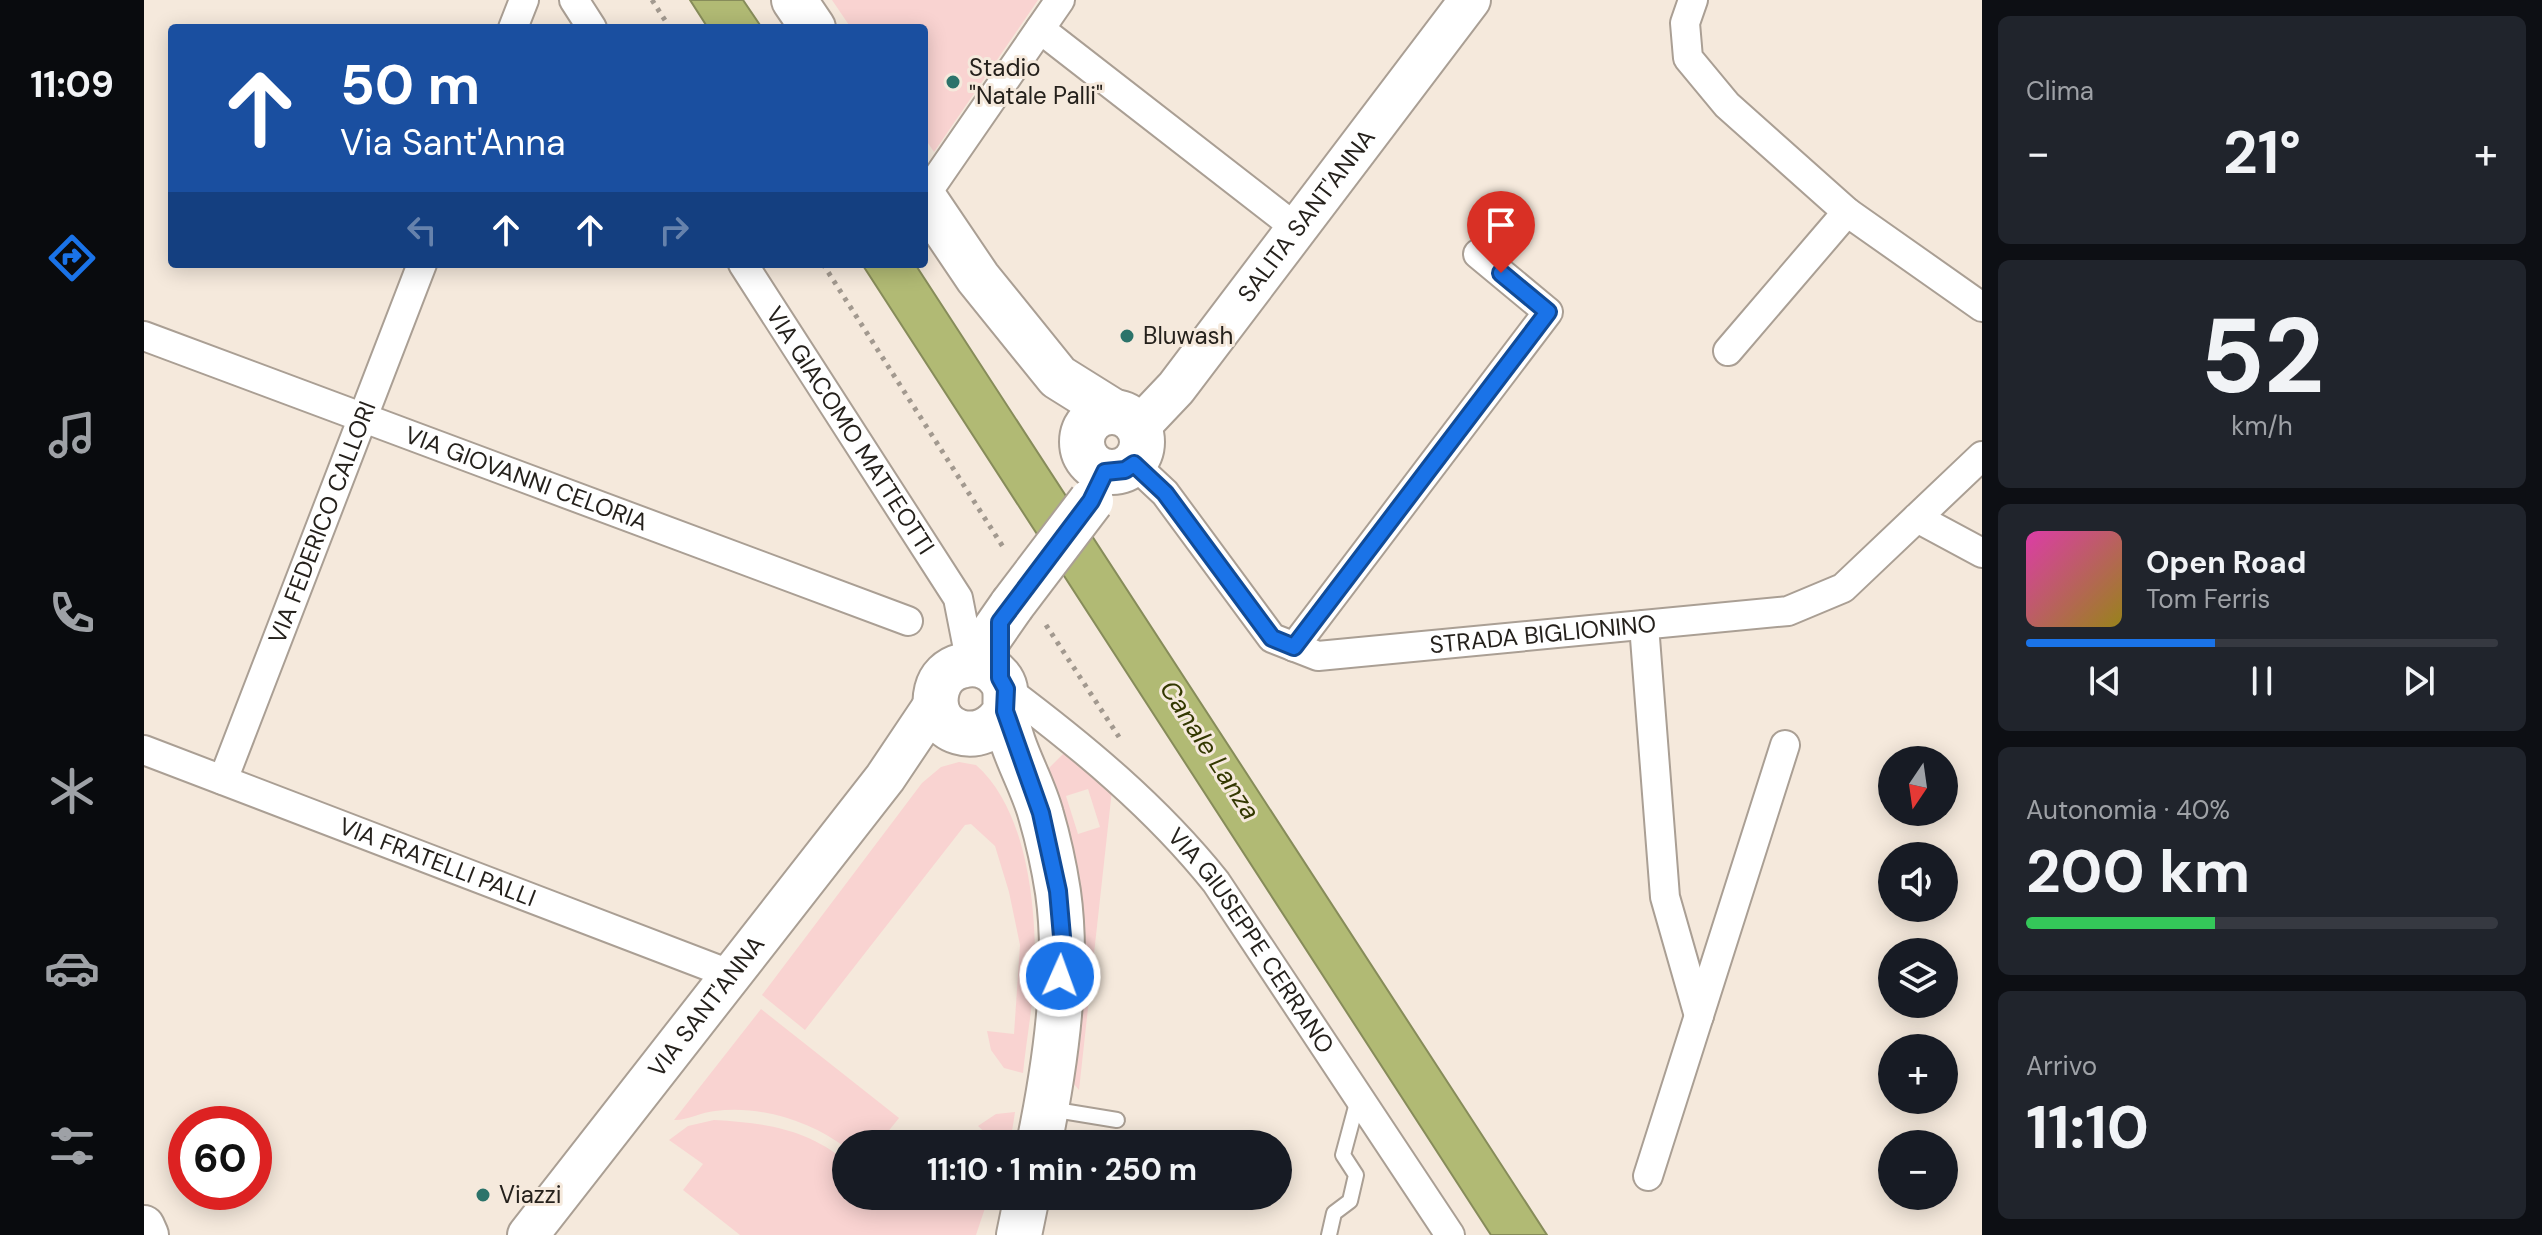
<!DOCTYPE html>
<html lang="it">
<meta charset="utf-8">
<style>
body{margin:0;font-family:"DM Sans",sans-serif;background:#20242c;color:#f1f3f6;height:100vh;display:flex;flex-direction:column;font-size:30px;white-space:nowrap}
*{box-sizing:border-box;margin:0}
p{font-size:26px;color:#9ea1a6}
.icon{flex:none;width:44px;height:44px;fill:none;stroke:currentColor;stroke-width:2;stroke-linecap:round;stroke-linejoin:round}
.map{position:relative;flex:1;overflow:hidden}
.sheet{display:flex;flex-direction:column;gap:16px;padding:16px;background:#0d0f14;width:560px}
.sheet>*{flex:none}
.guide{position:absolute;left:24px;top:24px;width:760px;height:244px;border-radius:8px;box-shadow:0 4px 20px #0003;background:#1a4fa0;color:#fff;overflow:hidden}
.needle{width:52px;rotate:193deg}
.buttons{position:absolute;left:1734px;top:746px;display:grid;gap:16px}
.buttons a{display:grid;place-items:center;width:80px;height:80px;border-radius:50%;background:#171b24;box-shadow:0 4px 20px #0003;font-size:40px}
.speed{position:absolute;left:24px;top:1106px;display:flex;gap:16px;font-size:40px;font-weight:700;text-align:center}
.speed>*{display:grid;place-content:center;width:104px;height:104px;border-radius:50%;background:#171b24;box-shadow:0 4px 20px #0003;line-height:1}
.speed .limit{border:12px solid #d22;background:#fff;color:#111}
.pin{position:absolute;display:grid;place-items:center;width:68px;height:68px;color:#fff;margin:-82px -34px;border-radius:50% 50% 50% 0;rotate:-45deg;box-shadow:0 0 8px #0007}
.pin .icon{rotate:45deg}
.me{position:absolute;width:88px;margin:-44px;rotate:2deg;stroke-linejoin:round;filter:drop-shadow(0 0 6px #0008)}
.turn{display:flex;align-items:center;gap:28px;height:168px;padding:0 40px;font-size:36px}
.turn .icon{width:104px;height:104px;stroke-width:2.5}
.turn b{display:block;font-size:56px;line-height:68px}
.lanes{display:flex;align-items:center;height:76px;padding:0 40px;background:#0003;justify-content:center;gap:40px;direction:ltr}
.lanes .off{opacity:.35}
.big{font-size:60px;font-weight:700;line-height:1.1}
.sheet .card{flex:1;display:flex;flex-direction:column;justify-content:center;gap:12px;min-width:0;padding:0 28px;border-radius:12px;background:#20242c}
.sheet .dial{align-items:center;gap:0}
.dial b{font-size:104px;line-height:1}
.song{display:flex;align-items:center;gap:24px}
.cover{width:96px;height:96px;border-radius:12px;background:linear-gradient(135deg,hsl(320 70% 55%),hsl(50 70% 35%))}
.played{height:8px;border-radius:4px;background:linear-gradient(90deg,#1a73e8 40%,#363941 40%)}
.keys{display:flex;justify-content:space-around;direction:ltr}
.heat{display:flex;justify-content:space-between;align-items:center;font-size:44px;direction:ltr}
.charge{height:12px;border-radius:6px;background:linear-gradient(90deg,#34c759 40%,#363941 0)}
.trip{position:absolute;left:688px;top:1130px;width:460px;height:80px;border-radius:40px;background:#171b24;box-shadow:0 4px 20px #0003;font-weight:700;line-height:80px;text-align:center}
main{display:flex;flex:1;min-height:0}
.menu{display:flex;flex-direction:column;width:144px;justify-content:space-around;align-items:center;background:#090b0e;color:#9ea1a6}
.menu .icon{width:56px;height:56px}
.menu .current{color:#1a73e8}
.menu b{font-size:36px;color:#f1f3f6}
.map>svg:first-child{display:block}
</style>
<main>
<nav class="menu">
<b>11:09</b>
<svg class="icon current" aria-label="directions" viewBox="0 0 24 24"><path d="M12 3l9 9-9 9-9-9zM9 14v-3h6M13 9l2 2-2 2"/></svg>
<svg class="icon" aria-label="music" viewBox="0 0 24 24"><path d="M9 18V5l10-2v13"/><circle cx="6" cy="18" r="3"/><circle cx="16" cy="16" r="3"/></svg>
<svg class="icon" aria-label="phone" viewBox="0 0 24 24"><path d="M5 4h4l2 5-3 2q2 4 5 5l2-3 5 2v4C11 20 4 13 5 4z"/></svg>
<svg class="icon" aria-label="climate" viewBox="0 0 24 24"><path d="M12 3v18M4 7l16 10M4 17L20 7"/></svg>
<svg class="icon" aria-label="car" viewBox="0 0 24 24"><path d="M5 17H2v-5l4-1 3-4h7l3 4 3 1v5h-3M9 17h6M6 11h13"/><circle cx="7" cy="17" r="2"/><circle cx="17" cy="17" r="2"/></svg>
<svg class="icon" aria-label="filters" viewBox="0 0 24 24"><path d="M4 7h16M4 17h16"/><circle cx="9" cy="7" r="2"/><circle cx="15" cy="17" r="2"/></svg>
</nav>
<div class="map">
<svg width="1838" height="1235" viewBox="0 0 1838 1235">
<rect width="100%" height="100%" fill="#f5e9dc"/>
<g fill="#f9d3d1" fill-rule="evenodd">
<polygon points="688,0 894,0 790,152 780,137 780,28 707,28"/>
<path d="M920 753 968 790 935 1090 924 1077C932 1010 948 937 934 870 928 835 914 803 903 770ZM944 789 956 827 934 834 922 796Z"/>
<path d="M815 762 832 765C879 806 890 891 891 950 892 990 883 1033 879 1073L860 1068 847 1050 843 1031 870 1034 876 945 865 892 851 846 827 824 821 825 661 1030 618 995 778 783 797 767Z"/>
<path d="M617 1009 755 1118 734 1144H702V1148C667 1121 616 1105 571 1111 558 1112 541 1121 530 1120Z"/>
<polygon points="871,1112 866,1144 854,1144 834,1126 852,1114"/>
<path d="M570 1120C621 1123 661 1128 702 1161V1196H845L832 1235H596L539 1190 559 1164 525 1140 544 1126Z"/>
</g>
<g fill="#b1ba74" stroke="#878c5a" stroke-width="2">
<polygon points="546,0 599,0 618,28 564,28"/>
<polygon points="718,264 771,264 1403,1235 1347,1235"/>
</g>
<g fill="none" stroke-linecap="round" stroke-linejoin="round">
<g stroke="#aa9f94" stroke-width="18">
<g id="lane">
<polyline points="906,1109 973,1120"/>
<polyline points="1185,1235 1190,1213 1206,1201 1212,1175 1199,1155 1214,1099"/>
</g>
</g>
<g stroke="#aa9f94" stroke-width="32">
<g id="street">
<polyline points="430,0 448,28"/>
<polyline points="1549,0 1541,23 1544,58 1583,105 1703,212 1838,307"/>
<polyline points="369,28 380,0"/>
<polyline points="896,29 1152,228"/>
<polyline points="780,197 916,0"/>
<path id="s1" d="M599 264 814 598 827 664"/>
<path id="s2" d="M0 336 764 621"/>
<polyline points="1584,351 1703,212"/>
<path id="s3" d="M990 464 1021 493 1128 638 1174 656 1644 611 1699 588 1838 456"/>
<polyline points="1773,518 1838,553"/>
<polyline points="1500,625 1521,897 1555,1016"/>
<polyline points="1150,647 1404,312 1334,254"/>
<path id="s4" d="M862 689C938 746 1012 807 1072 882L1306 1235"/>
<path id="s5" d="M0 750 588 975"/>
<path id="s6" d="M79 780 278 264"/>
<polyline points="1504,1176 1641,745"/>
</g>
</g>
<g stroke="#aa9f94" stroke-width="44">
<g id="secondary">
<path id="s7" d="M995 427 1032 388 1326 0"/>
<polyline points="0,1226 4,1235"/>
<path id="s8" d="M384 1235 741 778 792 702"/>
</g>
</g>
<g stroke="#aa9f94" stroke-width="48">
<g id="primary">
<polyline points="650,0 669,28"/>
<polyline points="780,198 834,278 914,377 970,412"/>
<circle cx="968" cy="442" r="30"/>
<polyline points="827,664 868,605"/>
<path d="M861 711C840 751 782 734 793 690 796 678 805 669 817 666 831 662 846 666 855 677 865 689 860 698 862 712 865 747 888 781 897 815 904 839 910 866 914 892 925 969 911 1067 895 1144"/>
<polyline points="875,1235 883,1196"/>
</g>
</g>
<g stroke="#a2998f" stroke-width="5" stroke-dasharray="4 6" stroke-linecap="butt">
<polyline points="508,0 526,28"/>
<polyline points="679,264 861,550"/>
<polyline points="902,625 975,737"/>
<polyline points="990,1136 1024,1144"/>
</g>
<use href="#lane" stroke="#fff" stroke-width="14"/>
<use href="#street" stroke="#fff" stroke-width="28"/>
<use href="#secondary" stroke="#fff" stroke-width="40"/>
<use href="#primary" stroke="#fff" stroke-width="44"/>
<g stroke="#aa9f94" stroke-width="48" stroke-linecap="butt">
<polyline id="primary-bridge" points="868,605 947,501"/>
</g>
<use href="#primary-bridge" stroke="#fff" stroke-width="44"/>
</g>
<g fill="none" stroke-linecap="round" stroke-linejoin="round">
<g stroke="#114b97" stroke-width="20">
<polyline id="route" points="916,976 919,948 914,891 897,813 861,711 862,689 856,678 856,622 947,501 961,472 981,470 990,464 1021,493 1128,638 1150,647 1404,312 1357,273"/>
</g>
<use href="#route" stroke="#1a73e8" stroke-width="14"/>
</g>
<g fill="#2c736a" stroke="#f5e9dc" stroke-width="3">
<circle cx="809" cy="82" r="8"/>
<circle cx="983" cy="336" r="8"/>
<circle cx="339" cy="1195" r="8"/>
</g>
<g text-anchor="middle" stroke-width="6" stroke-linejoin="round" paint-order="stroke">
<g font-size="24" fill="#25211c" stroke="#f5e9dc" text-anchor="start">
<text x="825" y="76">Stadio<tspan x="825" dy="28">"Natale Palli"</tspan></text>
<text x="999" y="344">Bluwash</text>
<text x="355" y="1203">Viazzi</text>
</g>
<g font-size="24" fill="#25211c" stroke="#f5e9dc">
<text dy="8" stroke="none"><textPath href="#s7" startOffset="270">SALITA SANT'ANNA</textPath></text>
<text dy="8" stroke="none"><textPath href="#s1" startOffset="198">VIA GIACOMO MATTEOTTI</textPath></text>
<text dy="8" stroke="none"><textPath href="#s2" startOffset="408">VIA GIOVANNI CELORIA</textPath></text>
<text dy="8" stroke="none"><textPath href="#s6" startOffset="276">VIA FEDERICO CALLORI</textPath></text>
<text dy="8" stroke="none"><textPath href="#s3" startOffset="498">STRADA BIGLIONINO</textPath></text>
<text dy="8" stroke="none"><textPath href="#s5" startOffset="314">VIA FRATELLI PALLI</textPath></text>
<text dy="8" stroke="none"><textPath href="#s4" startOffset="354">VIA GIUSEPPE CERRANO</textPath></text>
<text dy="8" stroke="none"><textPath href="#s8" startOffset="290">VIA SANT'ANNA</textPath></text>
</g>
<g font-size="26" font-style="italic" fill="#333800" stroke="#f5e9dc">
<text transform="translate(1066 750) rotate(57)" y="9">Canale Lanza</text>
</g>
</g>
</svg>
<div class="buttons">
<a><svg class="needle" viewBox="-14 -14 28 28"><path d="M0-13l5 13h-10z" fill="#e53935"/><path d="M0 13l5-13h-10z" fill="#9ea1a6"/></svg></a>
<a><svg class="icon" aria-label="sound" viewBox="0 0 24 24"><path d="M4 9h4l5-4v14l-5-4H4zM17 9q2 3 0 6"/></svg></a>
<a><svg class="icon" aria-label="layers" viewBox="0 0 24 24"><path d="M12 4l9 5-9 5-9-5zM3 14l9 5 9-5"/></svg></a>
<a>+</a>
<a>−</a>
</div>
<div class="speed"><div class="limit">60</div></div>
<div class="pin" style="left:1357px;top:273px;background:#d93025"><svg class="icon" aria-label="arrive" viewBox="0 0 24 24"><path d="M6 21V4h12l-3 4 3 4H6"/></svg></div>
<svg class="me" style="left:916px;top:976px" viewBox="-20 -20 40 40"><circle r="17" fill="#1a73e8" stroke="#fff" stroke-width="3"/><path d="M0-11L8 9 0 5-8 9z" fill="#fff"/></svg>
<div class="trip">11:10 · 1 min · 250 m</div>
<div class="guide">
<div class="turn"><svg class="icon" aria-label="ahead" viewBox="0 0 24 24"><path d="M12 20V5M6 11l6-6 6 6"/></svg><div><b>50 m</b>Via Sant'Anna</div></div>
<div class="lanes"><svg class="icon off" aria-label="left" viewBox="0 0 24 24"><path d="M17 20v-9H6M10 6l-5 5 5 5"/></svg><svg class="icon" aria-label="ahead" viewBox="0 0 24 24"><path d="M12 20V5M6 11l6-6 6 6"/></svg><svg class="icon" aria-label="ahead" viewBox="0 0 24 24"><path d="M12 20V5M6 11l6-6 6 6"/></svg><svg class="icon off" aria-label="right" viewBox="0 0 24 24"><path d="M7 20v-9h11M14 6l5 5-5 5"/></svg></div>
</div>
</div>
<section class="sheet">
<div class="card"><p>Clima</p>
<div class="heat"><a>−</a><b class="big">21°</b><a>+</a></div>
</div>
<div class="card dial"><b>52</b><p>km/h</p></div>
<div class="card">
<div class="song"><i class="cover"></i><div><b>Open Road</b><p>Tom Ferris</p></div></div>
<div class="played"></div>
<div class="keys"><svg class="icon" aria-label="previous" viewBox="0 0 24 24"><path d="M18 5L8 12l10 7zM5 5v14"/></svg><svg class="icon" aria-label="pause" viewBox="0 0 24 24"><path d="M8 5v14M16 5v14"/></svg><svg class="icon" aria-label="next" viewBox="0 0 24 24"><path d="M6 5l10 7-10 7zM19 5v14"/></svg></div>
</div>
<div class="card"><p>Autonomia · 40%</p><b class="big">200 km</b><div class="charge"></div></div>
<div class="card"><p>Arrivo</p><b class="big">11:10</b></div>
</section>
</main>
